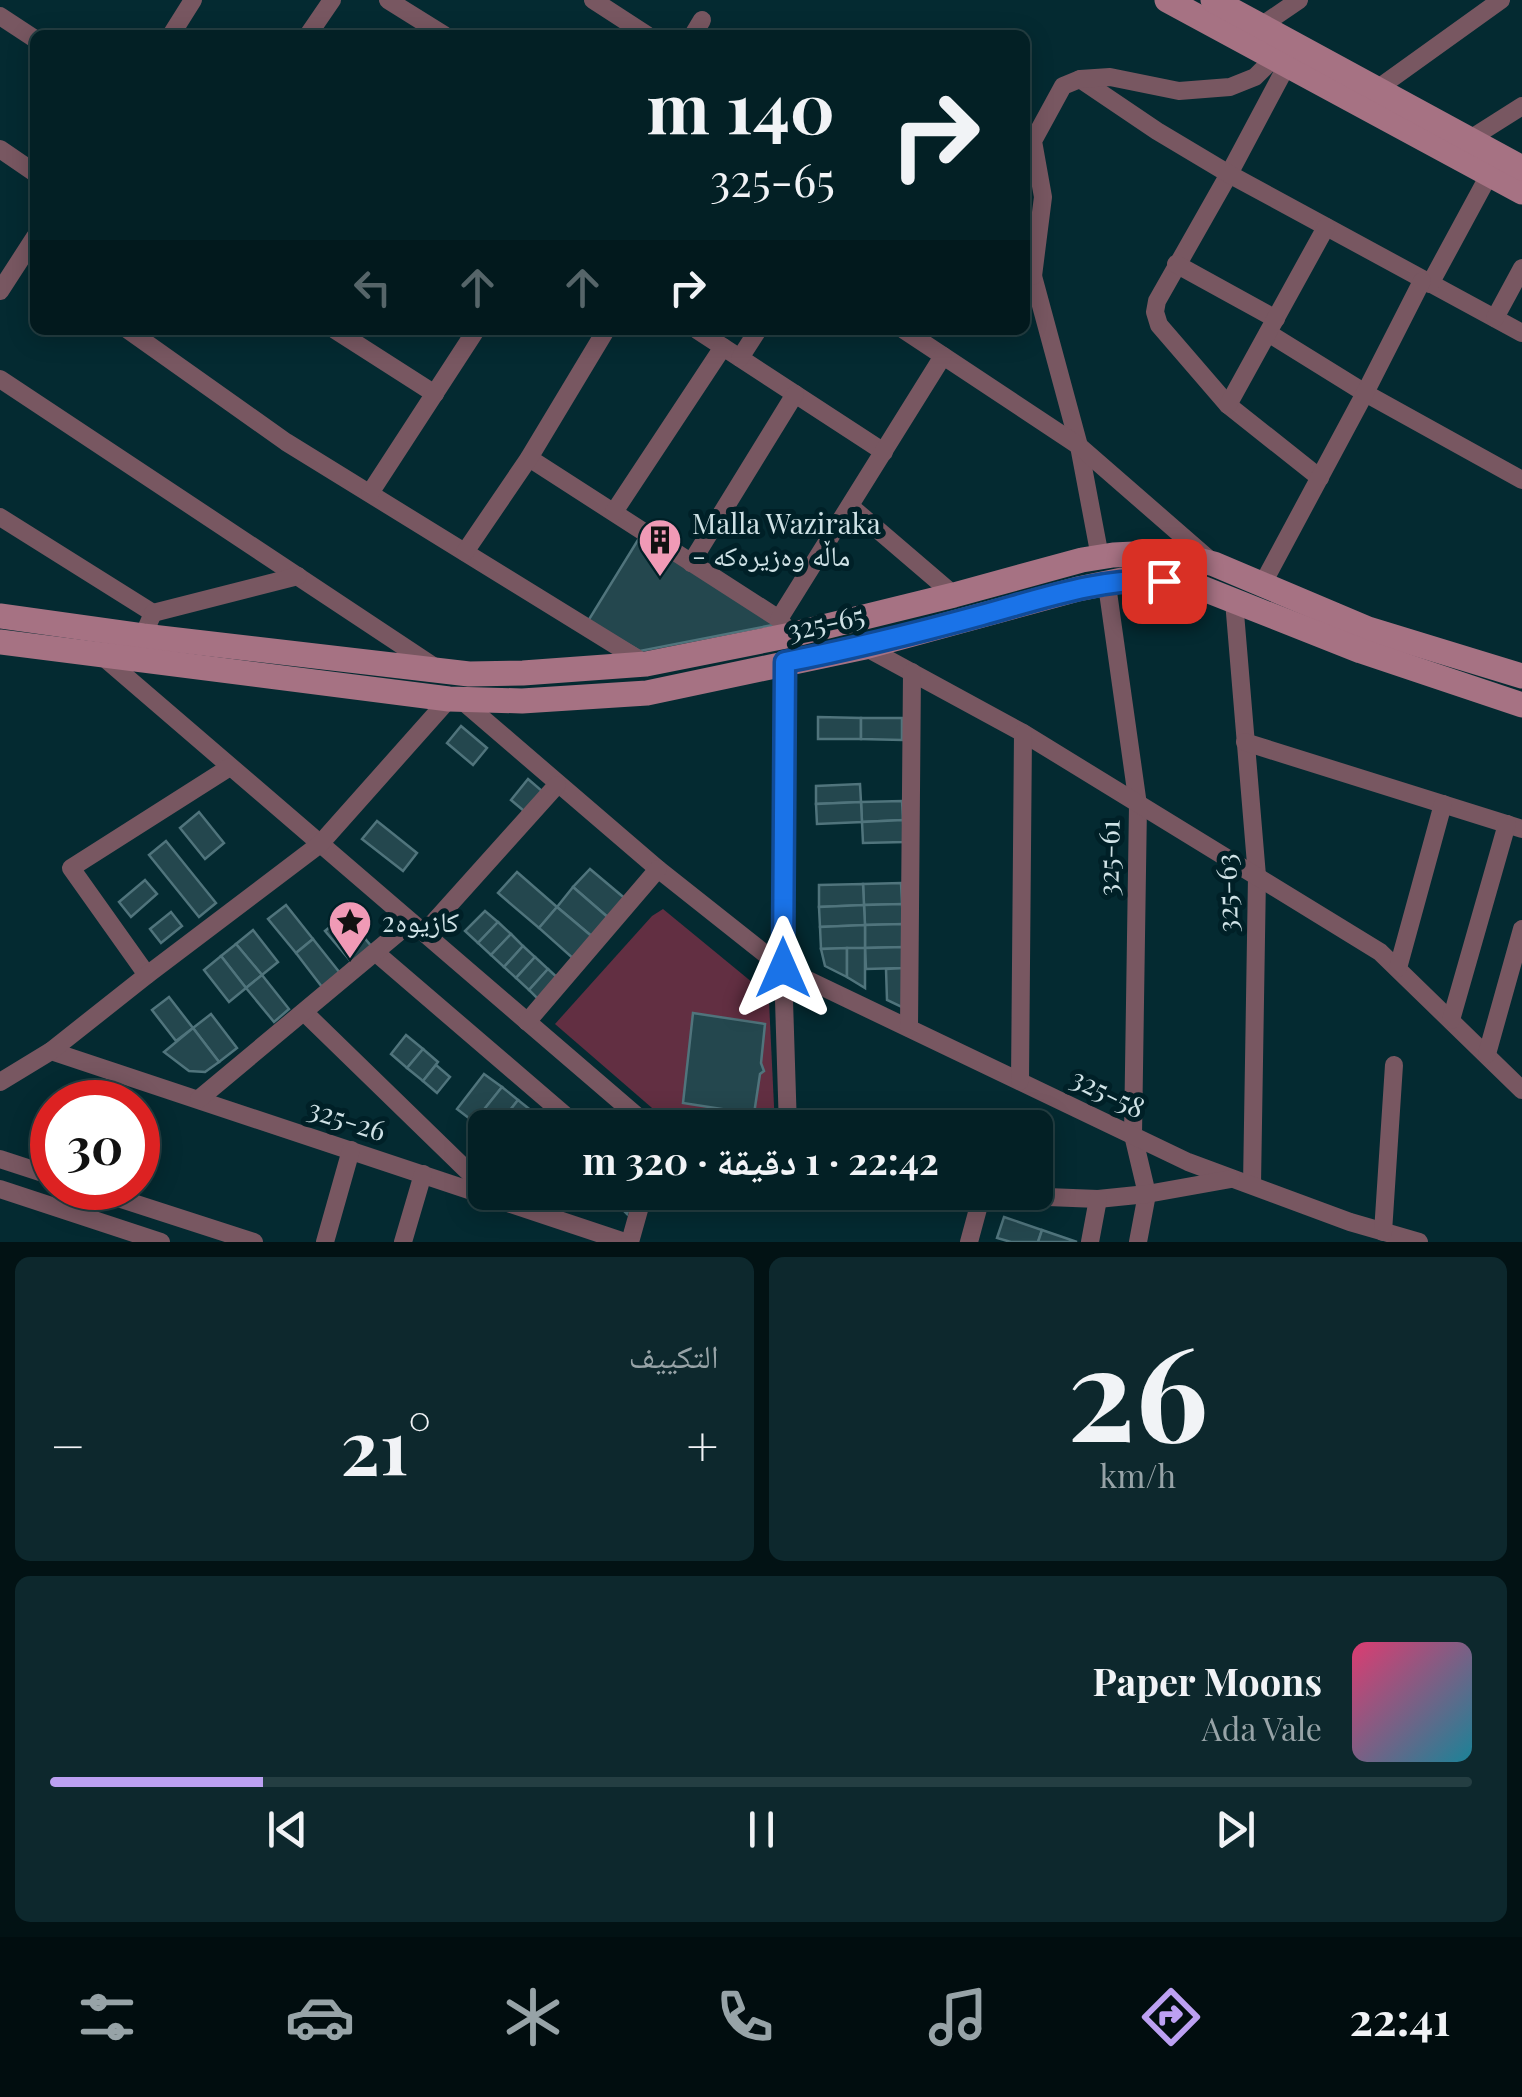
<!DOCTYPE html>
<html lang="ar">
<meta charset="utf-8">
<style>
body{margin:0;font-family:"Playfair Display","Noto Naskh Arabic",serif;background:#0d282d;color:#f1f3f6;direction:rtl;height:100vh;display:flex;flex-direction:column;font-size:38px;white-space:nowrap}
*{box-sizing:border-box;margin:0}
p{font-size:32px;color:#97a3a7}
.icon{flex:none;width:55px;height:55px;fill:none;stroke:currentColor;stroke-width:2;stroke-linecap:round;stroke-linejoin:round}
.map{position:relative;height:1242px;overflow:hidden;direction:ltr}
.panel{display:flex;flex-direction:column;gap:15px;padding:15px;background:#021214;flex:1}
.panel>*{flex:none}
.guide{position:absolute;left:30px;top:30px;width:1000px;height:305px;border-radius:15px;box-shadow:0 5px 25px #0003,0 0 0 2px #243e42;direction:rtl;background:#032025;color:#f1f3f6;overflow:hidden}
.speed{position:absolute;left:30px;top:1080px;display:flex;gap:20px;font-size:50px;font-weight:700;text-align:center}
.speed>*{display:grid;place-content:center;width:130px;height:130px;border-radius:50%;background:#032025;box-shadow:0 5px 25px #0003,0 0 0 2px #243e42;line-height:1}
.speed .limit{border:15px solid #d22;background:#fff;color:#111}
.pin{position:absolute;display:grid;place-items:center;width:85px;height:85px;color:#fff;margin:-42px;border-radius:20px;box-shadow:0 5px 15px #0006}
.me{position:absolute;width:110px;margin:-55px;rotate:0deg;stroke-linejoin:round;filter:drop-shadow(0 0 8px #0008)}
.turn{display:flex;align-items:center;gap:35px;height:210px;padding:0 30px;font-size:45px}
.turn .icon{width:130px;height:130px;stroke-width:2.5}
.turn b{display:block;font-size:70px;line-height:85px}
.lanes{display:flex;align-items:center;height:95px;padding:0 30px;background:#0003;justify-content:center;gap:50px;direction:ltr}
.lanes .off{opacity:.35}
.big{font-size:75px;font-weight:700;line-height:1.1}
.panel .tile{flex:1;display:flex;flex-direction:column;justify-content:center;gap:15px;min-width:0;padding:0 35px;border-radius:15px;background:#0d282d}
.panel .dial{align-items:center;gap:0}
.dial b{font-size:130px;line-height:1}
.song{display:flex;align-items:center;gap:30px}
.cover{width:120px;height:120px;border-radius:15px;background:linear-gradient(135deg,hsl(340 70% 55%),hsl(190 70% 35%))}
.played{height:10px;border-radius:5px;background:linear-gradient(90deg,#bca0f2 15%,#243e42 15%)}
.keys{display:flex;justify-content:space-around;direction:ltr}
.heat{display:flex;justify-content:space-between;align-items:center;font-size:55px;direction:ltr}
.panel .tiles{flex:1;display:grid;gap:15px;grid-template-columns:1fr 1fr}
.tile:last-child{grid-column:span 2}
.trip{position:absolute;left:468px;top:1110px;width:585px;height:100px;border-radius:15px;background:#032025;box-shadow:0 5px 25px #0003,0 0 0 2px #243e42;font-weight:700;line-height:100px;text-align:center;direction:rtl}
.tab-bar{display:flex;height:160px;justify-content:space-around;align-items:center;background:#010d0f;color:#97a3a7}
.tab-bar .icon{width:70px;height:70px}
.tab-bar .on{color:#bca0f2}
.tab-bar b{font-size:45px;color:#f1f3f6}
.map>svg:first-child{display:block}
</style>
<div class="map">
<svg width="1522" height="1242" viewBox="0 0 1522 1242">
<rect width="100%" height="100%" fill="#042a31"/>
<polygon fill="#622f42" points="663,909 764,992 769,1001 775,1127 674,1127 555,1024 652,916"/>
<g fill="#24474e" stroke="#50747c" stroke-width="2.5">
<polygon points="641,535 778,624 640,651 588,621"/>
<polygon points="818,717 861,718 861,739 818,739"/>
<polygon points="861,718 902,718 902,740 861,739"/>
<polygon points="461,726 487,748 473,765 447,743"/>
<polygon points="528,779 542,791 524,811 511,800"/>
<polygon points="860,784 861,802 816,804 816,786"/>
<polygon points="902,801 903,820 862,822 861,802"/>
<polygon points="861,802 862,822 817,824 816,804"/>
<polygon points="199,812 224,843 205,859 180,828"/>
<polygon points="903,820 904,842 863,843 862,822"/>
<polygon points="377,821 417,853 403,871 362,839"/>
<polygon points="166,841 216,903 199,917 149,855"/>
<polygon points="590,869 628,901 611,920 573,887"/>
<polygon points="517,872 557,907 539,928 498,893"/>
<polygon points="145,880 157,894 131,917 119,902"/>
<polygon points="901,883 902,904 864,905 863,884"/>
<polygon points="863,884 864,905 819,907 819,885"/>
<polygon points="573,887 611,920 595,939 557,907"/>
<polygon points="902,904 903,924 865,925 864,905"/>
<polygon points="286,905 313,939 296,953 268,919"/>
<polygon points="864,905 865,925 820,927 819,907"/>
<polygon points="557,907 595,939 576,961 539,928"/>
<polygon points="485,911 498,922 478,943 465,931"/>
<polygon points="171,912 182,926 161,943 150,929"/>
<polygon points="345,915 372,947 353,964 325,931"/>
<polygon points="498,922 511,934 491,955 478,943"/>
<polygon points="903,924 904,947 865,948 865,925"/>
<polygon points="865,925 865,948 821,949 820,927"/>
<polygon points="253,930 278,962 262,975 236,944"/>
<polygon points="511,934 523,946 504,967 491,955"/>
<polygon points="313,939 340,973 322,987 296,953"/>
<polygon points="236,944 262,975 246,988 221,956"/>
<polygon points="523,946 535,957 516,978 504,967"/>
<polygon points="904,947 904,968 866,969 865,948"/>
<polygon points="847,948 847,977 825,966 821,949"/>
<polygon points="847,948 865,948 865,988 847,977"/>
<polygon points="221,956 246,988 229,1002 204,970"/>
<polygon points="535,957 548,969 529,990 516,978"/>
<polygon points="904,968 906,1009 887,1000 886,969"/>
<polygon points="548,969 560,980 541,1002 529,990"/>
<polygon points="262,975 289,1009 274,1022 246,988"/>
<polygon points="169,997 193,1028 176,1041 152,1010"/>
<polygon points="693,1013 765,1024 761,1063 764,1071 760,1074 754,1114 683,1103"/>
<polygon points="211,1014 237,1048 219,1062 193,1028"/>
<polygon points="193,1028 219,1062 205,1072 189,1071 164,1052"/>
<polygon points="406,1035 423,1049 407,1068 391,1054"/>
<polygon points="423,1049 438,1062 423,1081 407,1068"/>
<polygon points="436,1065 450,1077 437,1093 423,1081"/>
<polygon points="484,1074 502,1087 474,1122 457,1109"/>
<polygon points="502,1087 518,1100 496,1128 485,1128 485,1131 474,1122"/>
<polygon points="518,1100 533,1112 520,1128 496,1128"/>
<polygon points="533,1112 550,1126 548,1128 520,1128"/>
<polygon points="579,1192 604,1192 608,1195 603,1203"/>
<polygon points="614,1192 625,1192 620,1207 609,1205"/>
<polygon points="625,1192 634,1194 627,1214 620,1207"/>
<polygon points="1004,1217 1042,1230 1038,1242 1011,1242 997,1238"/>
<polygon points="1042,1230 1077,1242 1038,1242"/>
</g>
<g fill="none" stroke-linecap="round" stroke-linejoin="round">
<g stroke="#785761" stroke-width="18">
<polyline points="388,0 444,35"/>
<polyline points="593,0 647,35"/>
<polyline points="0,16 35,39"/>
<polyline points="1261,26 1299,0"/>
<polyline points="171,35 193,0"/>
<polyline points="308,35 332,0"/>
<polyline points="693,35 702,20"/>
<polyline points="1287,65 1229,174 1157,301 1155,312 1159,325 1228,405 1320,478"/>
<polyline points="1080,79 1157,131 1229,174 1522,333"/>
<polyline points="1377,89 1501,0"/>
<polyline points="1470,139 1522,106"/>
<polyline points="0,149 35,173"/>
<polyline points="1176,264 1276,319"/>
<polyline points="1025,272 1033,276 1079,446 1100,557"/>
<polyline points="1033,276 1043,197 1033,141 1063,86 1080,79 1110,77 1179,91 1230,87 1255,77 1274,58"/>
<polyline points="1430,284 1489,175"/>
<polyline points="0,291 35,237"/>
<polyline points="1495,318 1522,268"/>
<polyline points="128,330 286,442 646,664"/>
<polyline points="335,330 435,394"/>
<polyline points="697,330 884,452"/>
<polyline points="904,330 1079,446 1211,561"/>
<polyline points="1268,333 1365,393 1522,480"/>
<polyline points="740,358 758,330"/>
<polyline points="0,379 433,666"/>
<polyline points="1228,405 1326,227"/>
<polyline points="529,458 779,619 791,635"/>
<polyline points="370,493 476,330"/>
<polyline points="850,506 954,595"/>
<polyline points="614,512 723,347"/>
<polyline points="0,517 153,613 143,636"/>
<polyline points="465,552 529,458 606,330"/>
<polyline points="691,563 795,394"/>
<polyline points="1107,585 1138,805 1133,1135 1147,1194 1138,1242"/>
<polyline points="1262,585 1365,393 1422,281"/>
<polyline points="1234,601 1257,876 1252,1185"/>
<polyline points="153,613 298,576"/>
<polyline points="779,619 943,356"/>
<polyline points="865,647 1023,733 1380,952 1522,1090"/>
<polyline points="102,656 651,1128"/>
<polyline points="785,662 783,968 788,1128"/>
<polyline points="460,699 658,869 783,968 1188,1162 1350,1222 1419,1242"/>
<polyline points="1245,742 1522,829"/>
<polyline points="424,933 557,785"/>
<polyline points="375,952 580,1128"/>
<polyline points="1398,968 1443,804"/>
<polyline points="147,975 71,868 230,767"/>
<polyline points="304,1012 485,1188"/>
<polyline points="1451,1020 1507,824"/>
<polyline points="527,1022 658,869"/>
<polyline points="909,1028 912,672"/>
<polyline points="51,1051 625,1242"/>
<polyline points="1487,1054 1522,929"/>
<polyline points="1020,1081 1023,733"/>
<polyline points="0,1082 51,1051 147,975 320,844 449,699"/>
<polyline points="199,1099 411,922"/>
<polyline points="0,1159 52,1176"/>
<polyline points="87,1188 254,1242"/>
<polyline points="0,1189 161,1242"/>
<polyline points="923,1192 1098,1199 1147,1194 1231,1179"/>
<polyline points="1383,1232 1394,1065"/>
<polyline points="325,1242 351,1150"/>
<polyline points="403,1242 423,1174"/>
<polyline points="630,1242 644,1192"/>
<polyline points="969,1242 982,1194"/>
<polyline points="1090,1242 1098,1199"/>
</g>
<g stroke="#a67283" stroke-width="25">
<polyline points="1167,0 1522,192"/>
<polyline points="1213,0 1522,168"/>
<polyline points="0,616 143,636 469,674 523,673 646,664 791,635 954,595 1082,560 1113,555 1155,553 1183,556 1214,564 1368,629 1522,676"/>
<polyline points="0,642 449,699 522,701 647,693 865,647 1078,589 1122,580 1144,580 1199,587 1361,651 1522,705"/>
</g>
</g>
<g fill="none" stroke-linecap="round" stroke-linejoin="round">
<g stroke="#114b97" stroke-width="25">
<path id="route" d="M783 968 785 662C852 649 916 633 982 615 1041 599 1102 577 1164 581"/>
</g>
<use href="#route" stroke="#1a73e8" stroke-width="18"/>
</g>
<defs>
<g id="building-pin" transform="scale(2.25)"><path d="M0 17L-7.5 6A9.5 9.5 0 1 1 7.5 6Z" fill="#f09ab6" stroke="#002027"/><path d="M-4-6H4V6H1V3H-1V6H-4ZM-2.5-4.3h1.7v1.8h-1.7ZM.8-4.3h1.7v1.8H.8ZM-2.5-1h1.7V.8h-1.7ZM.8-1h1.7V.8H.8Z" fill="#111"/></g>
<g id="sight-pin" transform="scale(2.25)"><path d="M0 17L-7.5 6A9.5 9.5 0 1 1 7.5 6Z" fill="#f09ab6" stroke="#002027"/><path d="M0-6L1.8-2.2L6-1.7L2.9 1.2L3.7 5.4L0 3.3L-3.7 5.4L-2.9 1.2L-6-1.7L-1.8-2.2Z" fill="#111"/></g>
</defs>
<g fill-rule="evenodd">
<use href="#building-pin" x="660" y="540"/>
<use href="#sight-pin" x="350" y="922"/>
</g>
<g text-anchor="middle" stroke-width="10" stroke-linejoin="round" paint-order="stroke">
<g font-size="28" fill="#cfe2e6" stroke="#002027" text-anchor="start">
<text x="692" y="534">Malla Waziraka<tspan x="692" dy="32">- ماڵە وەزیرەکە</tspan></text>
<text x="382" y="932">كازيوه2</text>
</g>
<g font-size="28" fill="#cfe2e6" stroke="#002027">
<text transform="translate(826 623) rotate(-12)" y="10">325-65</text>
<text transform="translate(1109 858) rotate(-89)" y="10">325-61</text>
<text transform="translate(1227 893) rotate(-91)" y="10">325-63</text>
<text transform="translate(1108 1093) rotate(26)" y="10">325-58</text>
<text transform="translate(347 1120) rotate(18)" y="10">325-26</text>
</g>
</g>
</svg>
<div class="speed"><div class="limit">30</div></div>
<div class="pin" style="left:1164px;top:581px;background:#d93025"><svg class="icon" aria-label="arrive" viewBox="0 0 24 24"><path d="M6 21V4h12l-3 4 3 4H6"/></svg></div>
<svg class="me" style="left:783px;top:968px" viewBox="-20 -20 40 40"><path d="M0-17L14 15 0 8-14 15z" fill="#1a73e8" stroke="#fff" stroke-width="4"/></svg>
<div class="trip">22:42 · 1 دقيقة · 320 m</div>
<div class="guide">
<div class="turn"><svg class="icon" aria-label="right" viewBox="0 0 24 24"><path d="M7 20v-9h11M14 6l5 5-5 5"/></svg><div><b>140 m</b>325-65</div></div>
<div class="lanes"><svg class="icon off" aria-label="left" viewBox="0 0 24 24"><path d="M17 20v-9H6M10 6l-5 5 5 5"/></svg><svg class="icon off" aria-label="ahead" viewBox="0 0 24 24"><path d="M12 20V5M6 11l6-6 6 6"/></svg><svg class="icon off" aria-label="ahead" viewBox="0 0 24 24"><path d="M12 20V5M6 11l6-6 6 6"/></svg><svg class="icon" aria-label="right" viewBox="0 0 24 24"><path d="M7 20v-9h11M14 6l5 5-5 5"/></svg></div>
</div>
</div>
<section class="panel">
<div class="tiles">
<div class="tile dial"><b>26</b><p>km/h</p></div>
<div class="tile"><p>التكييف</p>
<div class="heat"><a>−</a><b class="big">21°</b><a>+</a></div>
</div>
<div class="tile">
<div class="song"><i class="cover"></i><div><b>Paper Moons</b><p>Ada Vale</p></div></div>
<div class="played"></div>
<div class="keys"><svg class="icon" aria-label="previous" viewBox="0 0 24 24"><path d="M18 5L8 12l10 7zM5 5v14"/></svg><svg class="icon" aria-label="pause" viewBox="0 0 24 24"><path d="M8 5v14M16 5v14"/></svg><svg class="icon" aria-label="next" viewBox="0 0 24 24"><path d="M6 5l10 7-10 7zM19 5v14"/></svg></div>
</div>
</div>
</section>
<nav class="tab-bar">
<b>22:41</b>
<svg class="icon on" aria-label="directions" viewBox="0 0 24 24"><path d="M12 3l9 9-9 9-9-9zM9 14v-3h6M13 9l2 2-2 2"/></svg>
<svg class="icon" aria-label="music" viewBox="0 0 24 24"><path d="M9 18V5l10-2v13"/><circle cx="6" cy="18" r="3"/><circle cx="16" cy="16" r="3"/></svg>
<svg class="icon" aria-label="phone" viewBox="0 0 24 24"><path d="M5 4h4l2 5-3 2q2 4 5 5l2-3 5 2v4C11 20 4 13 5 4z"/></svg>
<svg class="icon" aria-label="climate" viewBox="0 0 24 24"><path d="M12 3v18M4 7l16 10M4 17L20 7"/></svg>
<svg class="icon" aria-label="car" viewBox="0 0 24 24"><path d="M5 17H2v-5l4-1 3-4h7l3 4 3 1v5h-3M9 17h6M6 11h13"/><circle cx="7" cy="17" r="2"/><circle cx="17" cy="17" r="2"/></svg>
<svg class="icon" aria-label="filters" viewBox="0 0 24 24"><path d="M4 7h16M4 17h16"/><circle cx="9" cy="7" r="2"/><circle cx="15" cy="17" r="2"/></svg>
</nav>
